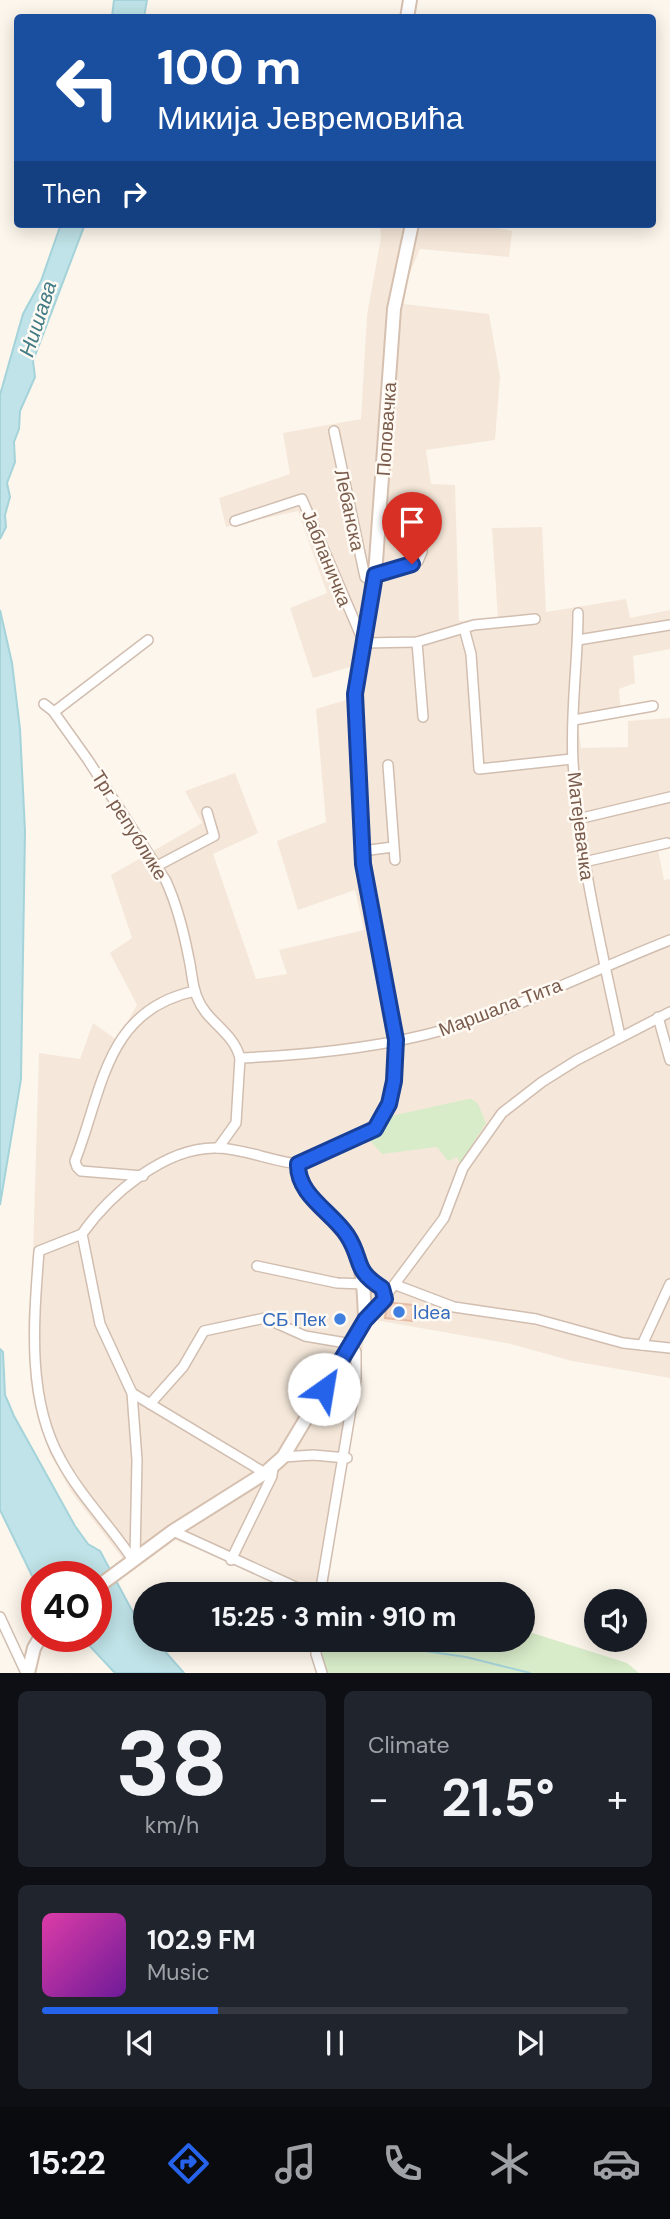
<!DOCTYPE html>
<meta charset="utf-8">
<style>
body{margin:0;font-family:"DM Sans",sans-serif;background:#20242c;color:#f1f3f6;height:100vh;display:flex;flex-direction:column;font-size:26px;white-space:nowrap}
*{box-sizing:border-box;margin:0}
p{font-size:23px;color:#9ea1a6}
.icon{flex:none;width:38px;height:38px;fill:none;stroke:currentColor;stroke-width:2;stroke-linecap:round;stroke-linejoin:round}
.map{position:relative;height:1673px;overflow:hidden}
.drawer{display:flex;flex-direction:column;gap:18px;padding:18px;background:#0d0f14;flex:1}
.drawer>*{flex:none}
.guide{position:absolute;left:14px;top:14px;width:642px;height:214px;border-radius:7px;box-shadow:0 4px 18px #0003;background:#1a4fa0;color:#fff;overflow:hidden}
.buttons{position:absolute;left:584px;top:1589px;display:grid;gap:14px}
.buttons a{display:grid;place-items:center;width:63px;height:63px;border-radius:50%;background:#171b24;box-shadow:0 4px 18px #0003;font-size:35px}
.speed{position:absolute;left:21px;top:1561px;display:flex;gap:14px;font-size:35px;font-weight:700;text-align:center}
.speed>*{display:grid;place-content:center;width:91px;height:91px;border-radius:50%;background:#171b24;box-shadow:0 4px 18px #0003;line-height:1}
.speed .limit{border:10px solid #d22;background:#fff;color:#111}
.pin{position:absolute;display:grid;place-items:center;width:60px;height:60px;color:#fff;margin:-72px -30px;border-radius:50% 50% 50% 0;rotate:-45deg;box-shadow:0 0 7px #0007}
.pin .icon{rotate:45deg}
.me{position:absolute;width:77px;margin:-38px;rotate:32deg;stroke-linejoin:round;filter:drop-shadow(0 0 5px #0008)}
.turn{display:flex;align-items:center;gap:24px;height:147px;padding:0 28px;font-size:32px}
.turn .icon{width:91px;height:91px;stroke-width:2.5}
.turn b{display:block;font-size:49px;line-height:60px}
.then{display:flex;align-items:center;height:66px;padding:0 28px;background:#0003;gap:14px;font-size:26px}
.big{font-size:52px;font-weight:700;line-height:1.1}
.drawer .card{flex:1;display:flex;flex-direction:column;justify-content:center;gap:10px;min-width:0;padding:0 24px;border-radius:10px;background:#20242c}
.drawer .dial{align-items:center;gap:0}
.dial b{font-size:91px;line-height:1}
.song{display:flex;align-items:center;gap:21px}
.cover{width:84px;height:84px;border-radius:10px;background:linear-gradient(135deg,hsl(320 70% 55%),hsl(280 70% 35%))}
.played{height:7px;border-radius:4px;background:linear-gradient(90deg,#2563eb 30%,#363941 30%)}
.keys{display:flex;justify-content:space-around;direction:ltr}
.heat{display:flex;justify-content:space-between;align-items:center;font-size:38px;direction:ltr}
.drawer .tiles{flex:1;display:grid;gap:18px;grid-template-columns:1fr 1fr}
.card:last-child{grid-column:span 2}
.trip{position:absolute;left:133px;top:1582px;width:402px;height:70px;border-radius:35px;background:#171b24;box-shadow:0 4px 18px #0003;font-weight:700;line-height:70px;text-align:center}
.dock{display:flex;height:112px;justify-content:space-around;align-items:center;background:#090b0e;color:#9ea1a6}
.dock .icon{width:49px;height:49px}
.dock .current{color:#2563eb}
.dock b{font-size:32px;color:#f1f3f6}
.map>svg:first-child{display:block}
</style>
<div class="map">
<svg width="670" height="1673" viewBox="0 0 670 1673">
<rect width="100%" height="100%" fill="#fdf6ec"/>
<polygon fill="#f5e8da" points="380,224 480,224 512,231 509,257 420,249 408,277 404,304 489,314 500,377 495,440 426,450 431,484 455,485 459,621 498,619 492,528 542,527 546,612 626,599 630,618 670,610 670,649 633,656 635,683 619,689 621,717 578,724 581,748 628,747 628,721 670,718 670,846 658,850 664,880 670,879 670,1378 572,1361 511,1344 375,1320 366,1326 327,1592 306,1591 172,1539 131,1569 72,1493 50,1454 40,1422 31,1376 28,1318 32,1287 39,1053 80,1059 93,1023 117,1040 137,1005 110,953 132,938 111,875 202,823 185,791 235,773 258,833 213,854 256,979 287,974 279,950 364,930 355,890 298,910 277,841 326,822 316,709 346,700 350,667 313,678 290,608 327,593 298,511 226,527 219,498 290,474 283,433 361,419 367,315 381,238"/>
<g fill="#d8ecc9">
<polygon points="468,1099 472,1099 478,1104 486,1123 460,1164 457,1157 448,1161 437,1147 382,1154 368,1138 391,1116"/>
<polygon points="523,1630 627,1663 639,1673 327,1673 322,1658 322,1640 523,1640"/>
</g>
<g fill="#bfe3e8" stroke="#a5d3da" stroke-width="2">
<polygon points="114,0 147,0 144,17 112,17"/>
<polygon points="61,224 85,224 33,361 35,377 20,411 19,429 14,442 15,462 7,483 10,497 5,515 6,527 0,539 0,395 23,314 41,281"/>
<polygon points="0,610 12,663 20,729 25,831 21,1079 0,1205"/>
<polygon points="0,1349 3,1352 5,1395 14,1416 75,1526 88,1544 100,1551 136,1618 145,1629 145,1640 155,1640 184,1673 115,1673 85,1641 82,1636 96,1636 96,1577 37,1577 37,1586 0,1510"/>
</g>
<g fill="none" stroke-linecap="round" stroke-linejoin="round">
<g stroke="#a5d3da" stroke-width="2">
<polyline points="136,1618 145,1618"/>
<polyline points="370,1640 391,1646 466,1657 530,1673"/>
</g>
</g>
<polygon fill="#f3d5c3" stroke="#e6bba3" stroke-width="2" points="392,1303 413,1305 412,1321 385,1318 386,1311"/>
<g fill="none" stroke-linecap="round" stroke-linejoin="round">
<g stroke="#d1beb0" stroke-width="12">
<g id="street">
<polyline points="334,431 365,577 374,582"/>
<polyline points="235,521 302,499 364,643 417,642 474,625 535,619"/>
<polyline points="375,575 418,561 422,552 421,537"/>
<path d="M578 613C578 662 570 713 573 762 579 855 601 946 620 1036"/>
<polyline points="464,628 471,654 479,769 572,759"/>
<polyline points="578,640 670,625"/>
<polyline points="417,642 423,717"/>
<path d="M44 704 53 711 88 760 166 881C177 905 184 933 189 959 192 972 192 985 197 997 206 1022 233 1031 240 1058L236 1123 218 1148"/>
<polyline points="54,712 148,640"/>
<polyline points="574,720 653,706"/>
<polyline points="388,765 395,860"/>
<polyline points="578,819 670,797"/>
<polyline points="362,851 393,847"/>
<polyline points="584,862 667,843"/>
<polyline points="157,866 214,836 207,812"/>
<polyline points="658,1017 670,1060"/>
<path d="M240 1058C309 1055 381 1048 447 1029 523 1006 596 969 670 940"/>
<path d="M143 1176 81 1171 77 1167 75 1161C103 1090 105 1010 195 991"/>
<path d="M82 1234 39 1251C34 1318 26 1399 61 1460 81 1497 110 1525 133 1560"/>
<polyline points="257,1266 337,1283 364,1284"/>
<polyline points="396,1285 454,1307 536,1319 623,1343 670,1348"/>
<polyline points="385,1297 444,1218 463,1168 502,1113 542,1082 577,1060 670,1012"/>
<polyline points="642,1345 670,1284"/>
<polyline points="132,1393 265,1473"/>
<polyline points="150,1404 183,1367 204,1331 265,1318 305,1336 352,1344 356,1352 356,1379 320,1594"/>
<polyline points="283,1457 313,1455 347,1458"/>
<polyline points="173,1531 311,1594"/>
<path d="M135 1558 137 1460 132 1393 100 1324 82 1234C110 1194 166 1146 218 1148 245 1149 271 1161 298 1164"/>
<polyline points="231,1560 272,1476 273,1467"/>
<polyline points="0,1617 26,1673"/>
<polyline points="316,1640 316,1654 322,1673"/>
</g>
</g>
<g stroke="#d6c0b0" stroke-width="16">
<g id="secondary">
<polyline points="407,18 410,0"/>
<path d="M365 1320C364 1291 364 1261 347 1235 331 1212 297 1195 298 1164L375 1129 389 1104 394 1081 396 1040 363 864 355 694 375 575 394 309 412 224"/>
<polyline points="96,1588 173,1531 265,1473 283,1457 365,1320 385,1299 382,1288 373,1285 363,1274"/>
<polyline points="28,1673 34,1648 41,1636"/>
</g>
</g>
<use href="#street" stroke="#fff" stroke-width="9"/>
<use href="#secondary" stroke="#fff" stroke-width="12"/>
</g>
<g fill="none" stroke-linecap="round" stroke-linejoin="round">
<g stroke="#184099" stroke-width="18">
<path id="route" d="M324 1389 365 1320 385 1299 382 1288C352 1269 364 1261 347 1235 332 1212 297 1195 298 1164L375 1129 389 1104 394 1081 396 1040 363 864 355 694 375 575 412 564"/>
</g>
<use href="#route" stroke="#2563eb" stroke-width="12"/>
</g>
<g fill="#3f7fe0" stroke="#fffaf3" stroke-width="2.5">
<circle cx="399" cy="1312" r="7"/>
<circle cx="340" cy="1319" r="7"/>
</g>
<g text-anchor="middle" stroke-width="5" stroke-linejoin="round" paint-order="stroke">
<g font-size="19" fill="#7a5c4d" stroke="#fffaf3">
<text transform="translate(386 429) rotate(-86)" y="7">Поповачка</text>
<text transform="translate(350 510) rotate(78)" y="7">Лебанска</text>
<text transform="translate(327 558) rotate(68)" y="7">Јабланичка</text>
<text transform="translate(130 825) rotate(58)" y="7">Трг републике</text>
<text transform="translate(581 826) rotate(83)" y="7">Матејевачка</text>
<text transform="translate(500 1007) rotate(-21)" y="7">Маршала Тита</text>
</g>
<g font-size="19" fill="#366cbe" stroke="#fffaf3" text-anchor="start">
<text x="413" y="1319">Idea</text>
<text x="326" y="1326" text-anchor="end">СБ Пек</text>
</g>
<g font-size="21" font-style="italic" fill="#437c86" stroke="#fffaf3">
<text transform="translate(38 319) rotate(-72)" y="7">Нишава</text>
</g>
</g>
</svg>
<div class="buttons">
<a><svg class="icon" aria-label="sound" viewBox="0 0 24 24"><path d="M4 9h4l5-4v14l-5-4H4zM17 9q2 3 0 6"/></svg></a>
</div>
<div class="speed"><div class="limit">40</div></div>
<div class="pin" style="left:412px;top:564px;background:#d93025"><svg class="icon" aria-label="arrive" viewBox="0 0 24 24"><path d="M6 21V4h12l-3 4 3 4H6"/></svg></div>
<svg class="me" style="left:324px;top:1389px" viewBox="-20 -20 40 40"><circle r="19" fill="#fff"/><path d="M0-13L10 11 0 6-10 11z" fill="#2563eb"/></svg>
<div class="trip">15:25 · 3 min · 910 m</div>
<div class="guide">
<div class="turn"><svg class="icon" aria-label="left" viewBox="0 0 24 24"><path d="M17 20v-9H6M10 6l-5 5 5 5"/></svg><div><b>100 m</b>Микија Јевремовића</div></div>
<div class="then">Then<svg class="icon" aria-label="right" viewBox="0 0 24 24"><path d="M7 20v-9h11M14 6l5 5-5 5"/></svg></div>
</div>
</div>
<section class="drawer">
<div class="tiles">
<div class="card dial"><b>38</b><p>km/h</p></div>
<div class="card"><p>Climate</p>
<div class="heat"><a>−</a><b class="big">21.5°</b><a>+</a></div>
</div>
<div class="card">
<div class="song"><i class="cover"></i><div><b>102.9 FM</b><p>Music</p></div></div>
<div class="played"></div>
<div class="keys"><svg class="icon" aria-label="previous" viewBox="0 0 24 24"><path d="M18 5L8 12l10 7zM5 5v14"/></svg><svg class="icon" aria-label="pause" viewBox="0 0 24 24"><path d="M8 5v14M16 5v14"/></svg><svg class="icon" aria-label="next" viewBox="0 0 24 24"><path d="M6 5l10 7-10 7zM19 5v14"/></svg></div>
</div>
</div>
</section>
<nav class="dock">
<b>15:22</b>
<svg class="icon current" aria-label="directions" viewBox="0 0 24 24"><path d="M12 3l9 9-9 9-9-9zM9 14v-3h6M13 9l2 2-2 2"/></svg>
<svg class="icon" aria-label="music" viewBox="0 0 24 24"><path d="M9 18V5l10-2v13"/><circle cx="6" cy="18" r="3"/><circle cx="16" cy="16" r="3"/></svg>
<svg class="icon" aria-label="phone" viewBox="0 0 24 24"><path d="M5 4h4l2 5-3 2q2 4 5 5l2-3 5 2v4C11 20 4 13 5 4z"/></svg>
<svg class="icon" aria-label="climate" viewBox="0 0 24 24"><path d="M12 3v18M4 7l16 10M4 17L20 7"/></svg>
<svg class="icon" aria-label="car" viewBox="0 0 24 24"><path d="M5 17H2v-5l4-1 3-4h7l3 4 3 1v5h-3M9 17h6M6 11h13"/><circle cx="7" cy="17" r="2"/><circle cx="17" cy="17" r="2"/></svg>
</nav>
